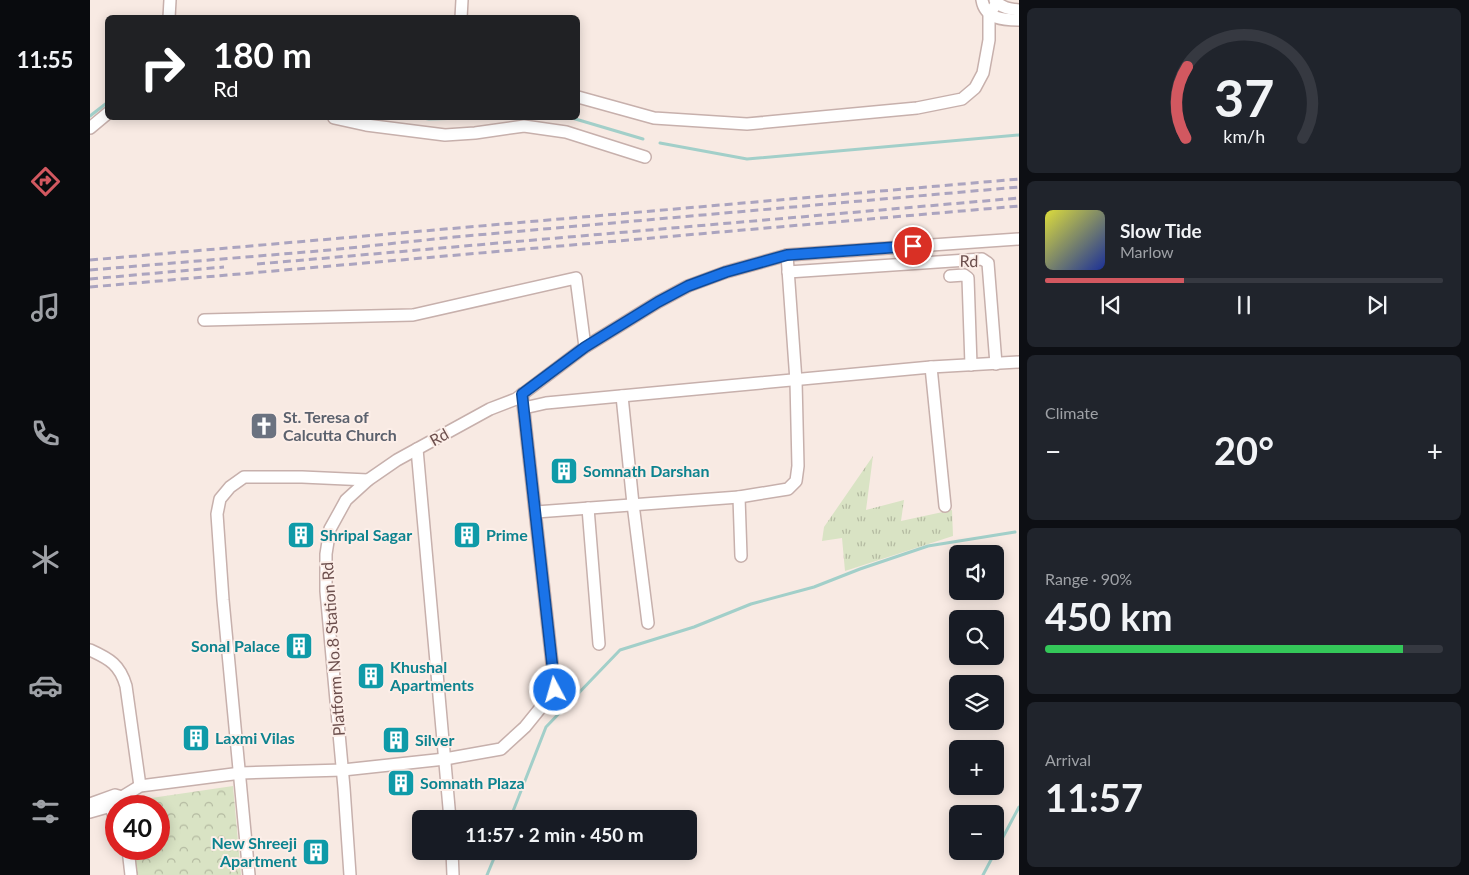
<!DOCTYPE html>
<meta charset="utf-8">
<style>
body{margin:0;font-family:Lato,sans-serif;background:#20242c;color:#f1f3f6;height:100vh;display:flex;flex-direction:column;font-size:19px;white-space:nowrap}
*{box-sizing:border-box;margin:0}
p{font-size:16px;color:#9ea1a6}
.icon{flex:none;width:28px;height:28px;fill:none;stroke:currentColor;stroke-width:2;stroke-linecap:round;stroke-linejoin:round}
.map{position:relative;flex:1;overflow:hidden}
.side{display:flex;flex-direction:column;gap:8px;padding:8px;background:#0d0f14;width:450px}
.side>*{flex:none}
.top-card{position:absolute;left:15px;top:15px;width:475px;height:105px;border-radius:8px;box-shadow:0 2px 12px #0003;background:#202124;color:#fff;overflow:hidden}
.fabs{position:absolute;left:859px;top:545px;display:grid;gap:10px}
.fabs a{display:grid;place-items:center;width:55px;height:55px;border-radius:8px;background:#171b24;box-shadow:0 2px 12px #0003;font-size:25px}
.speed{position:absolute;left:15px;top:795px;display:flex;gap:10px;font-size:25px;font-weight:700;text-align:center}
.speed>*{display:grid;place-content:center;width:65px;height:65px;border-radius:50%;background:#171b24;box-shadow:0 2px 12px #0003;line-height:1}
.speed .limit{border:8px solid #d22;background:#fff;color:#111}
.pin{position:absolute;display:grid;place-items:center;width:42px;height:42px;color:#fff;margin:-21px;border:2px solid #fff;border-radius:50%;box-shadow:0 1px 5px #0007}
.me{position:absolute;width:55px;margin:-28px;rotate:354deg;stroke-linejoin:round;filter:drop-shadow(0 0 4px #0008)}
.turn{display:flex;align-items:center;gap:18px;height:105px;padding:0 25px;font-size:22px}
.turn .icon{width:65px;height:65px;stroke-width:2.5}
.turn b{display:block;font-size:35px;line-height:42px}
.big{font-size:38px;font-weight:700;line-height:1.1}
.side .tile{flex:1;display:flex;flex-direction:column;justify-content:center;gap:8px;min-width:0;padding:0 18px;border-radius:8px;background:#20242c}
.side .dial{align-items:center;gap:0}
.dial svg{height:130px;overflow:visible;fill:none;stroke:#363941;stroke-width:7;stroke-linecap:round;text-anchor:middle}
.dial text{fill:#f1f3f6;stroke:none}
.song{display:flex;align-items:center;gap:15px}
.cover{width:60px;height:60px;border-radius:8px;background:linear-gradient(135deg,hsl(60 70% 55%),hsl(230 70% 35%))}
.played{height:5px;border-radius:2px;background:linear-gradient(90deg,#d25860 35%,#363941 35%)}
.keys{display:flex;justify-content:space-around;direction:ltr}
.heat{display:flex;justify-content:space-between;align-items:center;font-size:28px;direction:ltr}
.charge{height:8px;border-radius:4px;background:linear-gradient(90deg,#34c759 90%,#363941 0)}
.trip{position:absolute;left:322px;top:810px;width:285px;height:50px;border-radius:8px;background:#171b24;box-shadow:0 2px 12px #0003;font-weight:700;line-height:50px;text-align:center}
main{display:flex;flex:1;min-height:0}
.dock{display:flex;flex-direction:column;width:90px;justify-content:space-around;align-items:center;background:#090b0e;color:#9ea1a6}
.dock .icon{width:35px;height:35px}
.dock .selected{color:#d25860}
.dock b{font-size:22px;color:#f1f3f6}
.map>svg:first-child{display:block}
</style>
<main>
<nav class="dock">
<b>11:55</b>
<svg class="icon selected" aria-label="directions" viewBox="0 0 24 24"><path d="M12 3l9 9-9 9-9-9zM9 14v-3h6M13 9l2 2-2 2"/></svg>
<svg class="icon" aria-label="music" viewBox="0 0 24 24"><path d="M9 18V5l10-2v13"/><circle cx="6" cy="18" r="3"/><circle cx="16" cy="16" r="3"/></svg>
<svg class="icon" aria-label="phone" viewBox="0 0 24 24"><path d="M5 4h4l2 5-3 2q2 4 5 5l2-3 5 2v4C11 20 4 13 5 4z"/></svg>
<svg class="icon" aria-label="climate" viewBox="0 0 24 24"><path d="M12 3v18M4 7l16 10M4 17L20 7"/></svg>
<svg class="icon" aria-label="car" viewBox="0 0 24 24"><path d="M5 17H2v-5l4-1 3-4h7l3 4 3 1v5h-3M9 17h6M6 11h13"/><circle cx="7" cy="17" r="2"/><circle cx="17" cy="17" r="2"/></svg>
<svg class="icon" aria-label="filters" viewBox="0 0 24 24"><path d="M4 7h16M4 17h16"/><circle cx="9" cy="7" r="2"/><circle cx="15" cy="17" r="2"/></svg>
</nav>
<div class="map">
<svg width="929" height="875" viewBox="0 0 929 875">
<defs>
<pattern id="grass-tufts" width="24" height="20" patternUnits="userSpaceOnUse" patternTransform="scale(1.25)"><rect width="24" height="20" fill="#d9e3c4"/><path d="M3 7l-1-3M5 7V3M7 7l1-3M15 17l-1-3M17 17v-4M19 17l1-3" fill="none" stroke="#b4baa1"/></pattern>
<pattern id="park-crowns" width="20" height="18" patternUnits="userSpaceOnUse" patternTransform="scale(1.25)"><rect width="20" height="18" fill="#d9e3c4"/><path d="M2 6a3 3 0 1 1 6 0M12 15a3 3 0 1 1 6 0" fill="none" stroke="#b4baa1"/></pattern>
</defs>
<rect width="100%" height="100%" fill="#f8eae3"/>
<polygon fill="url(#grass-tufts)" points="783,456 776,510 814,500 811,521 862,510 863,536 755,571 752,538 732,541 734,527"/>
<polygon fill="url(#park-crowns)" points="143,786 151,875 44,875 40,849 69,849 69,806 34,806 34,802"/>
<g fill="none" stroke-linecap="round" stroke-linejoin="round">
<g stroke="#a2cfc9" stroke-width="3">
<polyline points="0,116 18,102"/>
<polyline points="332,118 339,119 376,118"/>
<polyline points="482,118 553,139"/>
<polyline points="570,143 657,159 929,135"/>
<polyline points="420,819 456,727 530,650 604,627 661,604 724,587 770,569 838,546 925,532"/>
<polyline points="397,875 407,851"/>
<polyline points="893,875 929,807"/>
</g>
<g stroke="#c7b0ac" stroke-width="14">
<g id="minor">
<path d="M892 0C895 19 914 20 929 20"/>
<path d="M905 0C911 8 920 9 929 10"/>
<polyline points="79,18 80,0"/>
<polyline points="371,18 372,0"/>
<polyline points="488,97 564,118 657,124 827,108 872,99 885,88 893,73 899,40 899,14 907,3"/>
<polyline points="244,118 276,125 355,135 385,133 434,126 476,132 555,157"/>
<polyline points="0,128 18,113"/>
<polyline points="698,272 892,259 898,263 906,364"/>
<polyline points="860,276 874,275 878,278 881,365"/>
<polyline points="114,320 323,315 486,278 495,347"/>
<polyline points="841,367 855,506"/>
<polyline points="532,396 543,504 558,623"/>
<polyline points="434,408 456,403 841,367 929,362"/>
<polyline points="327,449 360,819"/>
<polyline points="498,508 509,644"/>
<polyline points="446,512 649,497"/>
<polyline points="651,556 649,497 698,489 706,481 708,466 706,381 697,255"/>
<path d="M0 650C20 659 30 665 36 686L50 786"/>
<polyline points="32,797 50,786 151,773 253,770 355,759 411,749 435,727 465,690 432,394"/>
<polyline points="19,801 26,823"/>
<polyline points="0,804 25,795 32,797 28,804 0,812"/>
<polyline points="38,849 41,875"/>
<polyline points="362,851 363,875"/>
<polyline points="159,875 133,600 127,514 130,499 140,487 154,477 212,477 278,480"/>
<polyline points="260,875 254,788 236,591 236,554 240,529 256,500 278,480 307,460 400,409 426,399 495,347 568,302 598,286 636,272 697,255 929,239"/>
</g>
</g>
<use href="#minor" stroke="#fff" stroke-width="11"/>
<g stroke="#aba4bf" stroke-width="3" stroke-dasharray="8 5" stroke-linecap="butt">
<polyline points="0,260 929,179"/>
<polyline points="167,264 929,198"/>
<polyline points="0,270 240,250 364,237 929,187"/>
<polyline points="0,279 134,267"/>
<polyline points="0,287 929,206"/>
</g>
</g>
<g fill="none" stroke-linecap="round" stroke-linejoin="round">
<g stroke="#114b97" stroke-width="12">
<polyline id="route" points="465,690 432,394 495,347 568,302 598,286 636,272 697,255 823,246"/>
</g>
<use href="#route" stroke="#1a73e8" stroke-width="9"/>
</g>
<defs>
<g id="church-square" transform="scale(1.4375)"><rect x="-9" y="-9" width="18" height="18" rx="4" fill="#6b7280" stroke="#fceee8"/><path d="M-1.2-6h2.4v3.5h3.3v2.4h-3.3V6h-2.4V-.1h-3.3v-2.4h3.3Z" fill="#fff"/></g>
<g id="building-square" transform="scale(1.4375)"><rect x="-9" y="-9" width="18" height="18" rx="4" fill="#0f9aa8" stroke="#fceee8"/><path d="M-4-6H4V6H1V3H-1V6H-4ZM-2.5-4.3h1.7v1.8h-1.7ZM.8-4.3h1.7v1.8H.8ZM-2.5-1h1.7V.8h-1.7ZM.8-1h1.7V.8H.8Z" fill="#fff"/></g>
</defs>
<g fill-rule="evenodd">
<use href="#church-square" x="174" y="426"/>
<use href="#building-square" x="474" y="471"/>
<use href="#building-square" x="211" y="535"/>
<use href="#building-square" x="377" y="535"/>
<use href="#building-square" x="209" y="646"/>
<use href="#building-square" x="281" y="676"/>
<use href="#building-square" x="106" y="738"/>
<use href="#building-square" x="306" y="740"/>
<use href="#building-square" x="311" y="783"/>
<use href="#building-square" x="226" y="852"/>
</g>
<g text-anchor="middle" stroke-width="4" stroke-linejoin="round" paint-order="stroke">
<g font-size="16" fill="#6c4f4d" stroke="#fceee8">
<text transform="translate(879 261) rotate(1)" y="6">Rd</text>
<text transform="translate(349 437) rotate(-29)" y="6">Rd</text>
<text transform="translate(243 649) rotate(-94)" y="6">Platform No.8 Station Rd</text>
</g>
<g font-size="16" font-weight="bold" fill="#5b616d" stroke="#fceee8" text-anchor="start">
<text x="193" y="423">St. Teresa of<tspan x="193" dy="18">Calcutta Church</tspan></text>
</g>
<g font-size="16" font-weight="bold" fill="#0d838f" stroke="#fceee8" text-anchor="start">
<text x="493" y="477">Somnath Darshan</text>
<text x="230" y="541">Shripal Sagar</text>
<text x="396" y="541">Prime</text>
<text x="190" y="652" text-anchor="end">Sonal Palace</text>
<text x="300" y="673">Khushal<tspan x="300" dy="18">Apartments</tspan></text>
<text x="125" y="744">Laxmi Vilas</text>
<text x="325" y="746">Silver</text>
<text x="330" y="789">Somnath Plaza</text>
<text x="207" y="849" text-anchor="end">New Shreeji<tspan x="207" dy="18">Apartment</tspan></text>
</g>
</g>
</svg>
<div class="fabs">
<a><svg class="icon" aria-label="sound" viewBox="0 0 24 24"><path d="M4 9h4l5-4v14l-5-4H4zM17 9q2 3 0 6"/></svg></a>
<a><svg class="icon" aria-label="search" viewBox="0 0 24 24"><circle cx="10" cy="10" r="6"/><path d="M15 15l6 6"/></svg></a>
<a><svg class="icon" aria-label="layers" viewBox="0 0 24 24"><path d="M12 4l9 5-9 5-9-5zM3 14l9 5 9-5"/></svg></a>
<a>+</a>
<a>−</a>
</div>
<div class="speed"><div class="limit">40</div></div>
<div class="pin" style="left:823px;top:246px;background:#d93025"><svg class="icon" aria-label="arrive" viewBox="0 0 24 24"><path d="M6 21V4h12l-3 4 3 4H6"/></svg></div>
<svg class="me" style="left:465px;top:690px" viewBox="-20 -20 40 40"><circle r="17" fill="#1a73e8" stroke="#fff" stroke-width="3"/><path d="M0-11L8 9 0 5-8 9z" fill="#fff"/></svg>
<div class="trip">11:57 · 2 min · 450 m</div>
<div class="top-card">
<div class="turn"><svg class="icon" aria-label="right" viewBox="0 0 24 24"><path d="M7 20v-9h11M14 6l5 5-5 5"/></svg><div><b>180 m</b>Rd</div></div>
</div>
</div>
<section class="side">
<div class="tile dial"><svg viewBox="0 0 100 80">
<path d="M14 69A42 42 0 1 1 86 69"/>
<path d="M14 69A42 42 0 0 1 15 25" stroke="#d25860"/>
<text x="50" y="56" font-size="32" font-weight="700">37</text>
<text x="50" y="72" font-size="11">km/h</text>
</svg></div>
<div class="tile">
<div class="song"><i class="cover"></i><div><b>Slow Tide</b><p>Marlow</p></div></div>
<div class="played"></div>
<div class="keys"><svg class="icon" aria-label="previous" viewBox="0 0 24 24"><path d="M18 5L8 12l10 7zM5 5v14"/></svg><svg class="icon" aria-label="pause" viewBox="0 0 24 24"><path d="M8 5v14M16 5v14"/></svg><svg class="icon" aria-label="next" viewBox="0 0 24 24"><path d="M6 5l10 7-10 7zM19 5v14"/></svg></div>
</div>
<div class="tile"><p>Climate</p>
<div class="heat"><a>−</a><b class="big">20°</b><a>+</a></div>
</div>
<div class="tile"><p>Range · 90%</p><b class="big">450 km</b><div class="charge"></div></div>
<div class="tile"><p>Arrival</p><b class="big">11:57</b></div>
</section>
</main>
